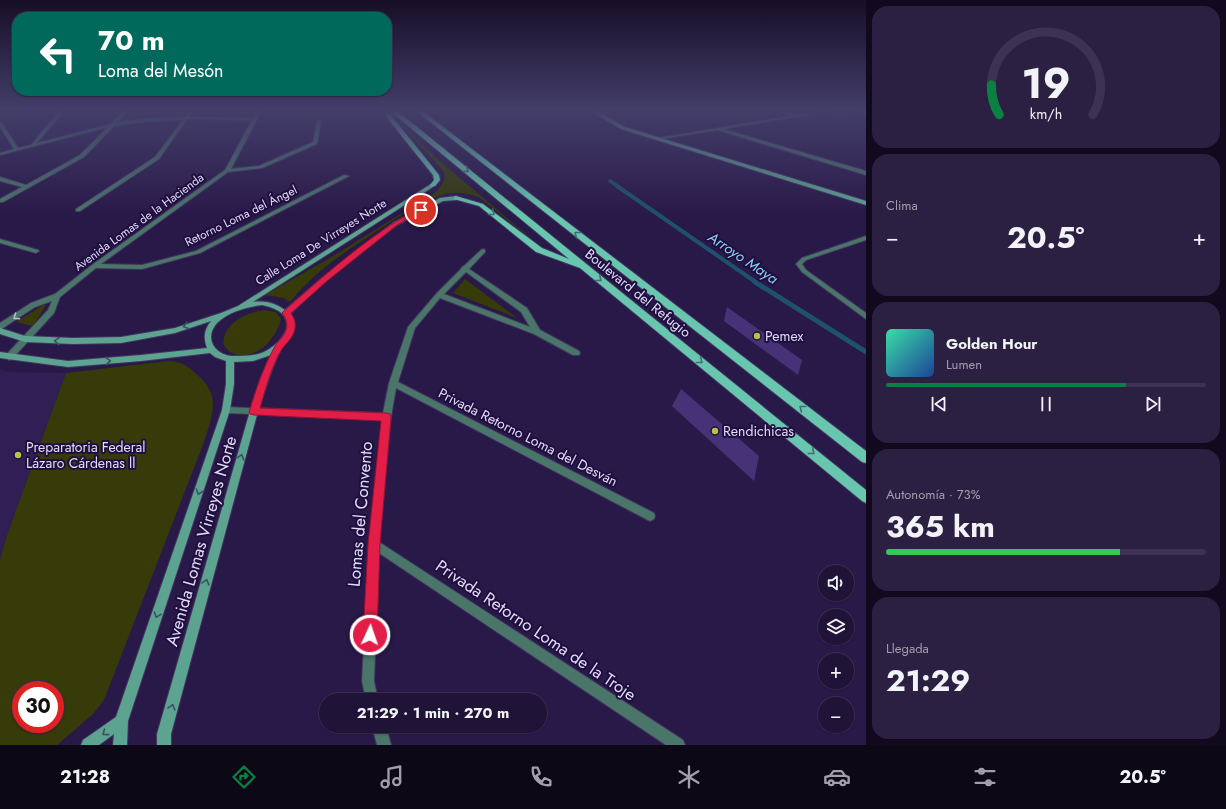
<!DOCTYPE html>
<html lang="es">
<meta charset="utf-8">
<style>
body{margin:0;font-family:Jost,sans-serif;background:#2c2042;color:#f1f3f6;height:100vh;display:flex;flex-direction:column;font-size:15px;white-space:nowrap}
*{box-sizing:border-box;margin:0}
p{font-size:13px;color:#a19ead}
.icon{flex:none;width:22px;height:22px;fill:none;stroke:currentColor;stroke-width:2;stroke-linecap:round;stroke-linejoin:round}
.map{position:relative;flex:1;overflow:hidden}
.details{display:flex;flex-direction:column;gap:6px;padding:6px;background:#110a1e;width:360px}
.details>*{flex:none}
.hud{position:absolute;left:12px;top:12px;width:380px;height:84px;border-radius:16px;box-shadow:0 1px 3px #0004,0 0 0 1px #3c3252;background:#00695c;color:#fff;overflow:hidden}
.controls{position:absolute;left:818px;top:565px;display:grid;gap:8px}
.controls a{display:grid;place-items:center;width:36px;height:36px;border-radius:50%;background:#1f1337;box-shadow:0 1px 3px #0004,0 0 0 1px #3c3252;font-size:20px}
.speed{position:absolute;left:12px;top:681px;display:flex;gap:8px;font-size:20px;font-weight:700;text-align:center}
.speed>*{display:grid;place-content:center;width:52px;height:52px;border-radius:50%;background:#1f1337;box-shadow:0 1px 3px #0004,0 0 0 1px #3c3252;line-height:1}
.speed .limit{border:6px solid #d22;background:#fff;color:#111}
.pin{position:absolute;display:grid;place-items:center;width:34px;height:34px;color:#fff;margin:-17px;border:2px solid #fff;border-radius:50%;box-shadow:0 1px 4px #0007}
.me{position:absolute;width:44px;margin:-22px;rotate:3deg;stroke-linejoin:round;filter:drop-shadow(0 0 3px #0008)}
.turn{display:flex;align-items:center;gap:14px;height:84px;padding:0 20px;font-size:18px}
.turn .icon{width:52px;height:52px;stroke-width:2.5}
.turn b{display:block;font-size:28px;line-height:34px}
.big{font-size:30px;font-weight:700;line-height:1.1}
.details .widget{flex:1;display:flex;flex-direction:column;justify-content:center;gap:6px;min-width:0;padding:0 14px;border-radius:16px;background:#2c2042}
.details .dial{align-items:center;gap:0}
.dial svg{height:104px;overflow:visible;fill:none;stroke:#3c3252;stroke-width:7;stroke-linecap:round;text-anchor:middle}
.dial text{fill:#f1f3f6;stroke:none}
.song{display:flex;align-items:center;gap:12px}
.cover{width:48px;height:48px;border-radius:6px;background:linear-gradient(135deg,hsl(160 70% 55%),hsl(220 70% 35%))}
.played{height:4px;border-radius:2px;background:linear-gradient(90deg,#0b8043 75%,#3c3252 75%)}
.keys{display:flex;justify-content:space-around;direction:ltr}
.heat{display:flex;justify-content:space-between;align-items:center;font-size:22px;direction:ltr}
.charge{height:6px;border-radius:3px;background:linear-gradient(90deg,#34c759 73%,#3c3252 0)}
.trip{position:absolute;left:319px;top:693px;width:228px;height:40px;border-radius:20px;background:#1f1337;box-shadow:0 1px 3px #0004,0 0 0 1px #3c3252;font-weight:700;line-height:40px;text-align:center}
.tab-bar{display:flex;height:64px;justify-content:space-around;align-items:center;background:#0c0816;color:#a19ead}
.tab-bar .icon{width:28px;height:28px}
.tab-bar .active{color:#0b8043}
.tab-bar b{font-size:18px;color:#f1f3f6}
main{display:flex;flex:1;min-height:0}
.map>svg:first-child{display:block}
</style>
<main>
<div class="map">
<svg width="866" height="745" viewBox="0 0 866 745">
<rect width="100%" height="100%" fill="#291949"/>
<polygon fill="#301e55" points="0,369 9,372 66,373 6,538 0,560"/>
<g fill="#373b09" fill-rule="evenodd">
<path d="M400 123 442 163 545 250 480 198C470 193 453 191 442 195 421 202 398 217 380 229 345 252 317 269 290 302L284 298 265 295 328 259 436 192C442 185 446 181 444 172Z"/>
<polygon points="465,279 517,318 453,293"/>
<polygon points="43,305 46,305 33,326 16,322"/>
<path d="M264 310 276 312 281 319C279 328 274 336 268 343 258 354 236 362 225 347 222 342 224 337 226 332 234 318 249 313 264 310Z"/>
<path d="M168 361C179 361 187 365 195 373 222 395 213 413 204 442L104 700 93 714 57 745H0V560L6 538 66 373ZM21 690H55V724H21Z"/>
</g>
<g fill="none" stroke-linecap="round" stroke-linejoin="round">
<polyline stroke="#1e516b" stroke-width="3.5" points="610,181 619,187"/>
<polyline stroke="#1e516b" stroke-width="4" points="617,186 757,283"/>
<polyline stroke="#1e516b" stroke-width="5" points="755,282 866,352"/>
</g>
<g fill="#473277">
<polygon points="727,307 802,360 798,375 724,321"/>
<polygon points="681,389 759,456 754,481 672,406"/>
</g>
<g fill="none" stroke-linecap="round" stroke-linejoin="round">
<g stroke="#433462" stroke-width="2">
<g id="street">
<polygon points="60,110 65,110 37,143 111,124 124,110 129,110 117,122 150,118 185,117 190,110 194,110 189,117 254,118 258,110 262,110 231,169 259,166 313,142 317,121 319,120 321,121 317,144 262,168 228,172 101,264 142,265 196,251 344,175 349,176 200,253 142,269 96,268 60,297 54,313 12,359 9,360 5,357 6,355 48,310 52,301 35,307 0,330 0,323 31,303 55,294 92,265 225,170 252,120 187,119 159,159 80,211 76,211 76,209 155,157 183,120 150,121 114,126 84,157 3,202 0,202 0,199 22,187 0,181 0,177 26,185 80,155 108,127 0,155 0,153 14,149 0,127 0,122 2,123 18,148 31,145"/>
<polygon points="777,110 783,110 795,115 825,110 836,110 723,129 866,171 866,175 717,130 661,139 659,138 789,116"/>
<polygon points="851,110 866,112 866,114 852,111"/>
<polygon points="866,236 866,240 806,260 802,264 806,270 866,313 866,319 802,272 796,264 802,258"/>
<polygon points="0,239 38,250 39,251 36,253 0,243"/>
<path d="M483 249 485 250V252L469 269 527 308 540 330 579 351 580 353 579 355H573L534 334 440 298 415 328 398 382 654 513 655 516 654 519 650 521 646 519 396 388 391 417 379 542 683 740 685 745H666L379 553 374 681 378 700H366L362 681 369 544 382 420 226 413 223 412 222 410 223 408 226 407 383 413 389 383 408 327 437 293 461 269 462 267 464 266 481 250ZM466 272 521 312 530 327 444 294Z"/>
<polygon points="372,726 386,726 391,745 377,745"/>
</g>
</g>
<g stroke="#433462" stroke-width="2">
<g id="secondary">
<polygon points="589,110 595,110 625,127 866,201 866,205 621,129"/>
<path d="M431 184 436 185 253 302C264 300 276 303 285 310L322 278 393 223 440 198 456 196 459 198 456 200 443 201 397 225 326 280 290 314C293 320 295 325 293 331 290 339 284 343 281 349 271 369 265 390 258 411L171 734V745H157V734L250 411 260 380 271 355 253 361 234 362V384L230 410 128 721 127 745H113L114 734 99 745H81L83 740 116 717 222 410 226 384V361L215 357 210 353 141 361 68 367 0 358V352L68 361 141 355 207 348C203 337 204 330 211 321L175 333 121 343 73 344 25 342 0 334V328L25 336 73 338 121 337 175 328 221 313 238 306ZM262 305C270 307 279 309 284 316 294 330 276 346 264 352 255 356 245 356 234 356 216 356 203 339 217 323 228 312 247 307 262 305Z"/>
</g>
</g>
<g stroke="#433462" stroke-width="2">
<g id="primary">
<polygon points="384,110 396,110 866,490 866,503 862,501 580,268 536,252 479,206 454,199 454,197 456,196 483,204 542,248 569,259 390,111 393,118 439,175 440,180 435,186 431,186 430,185 434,180 433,175 388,119"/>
<polygon points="415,110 421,110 866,451 866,463 862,462"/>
</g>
</g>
<use href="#street" fill="#4a7569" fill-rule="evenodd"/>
<use href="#secondary" fill="#5ca390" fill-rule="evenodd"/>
<use href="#primary" fill="#68c6ae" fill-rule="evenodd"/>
</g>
<defs><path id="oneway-chevron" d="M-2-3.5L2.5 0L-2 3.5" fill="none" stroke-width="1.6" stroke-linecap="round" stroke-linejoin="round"/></defs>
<g stroke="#446a76">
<use href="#oneway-chevron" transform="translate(466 170) rotate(39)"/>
<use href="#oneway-chevron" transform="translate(492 213) rotate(38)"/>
<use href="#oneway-chevron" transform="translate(577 234) rotate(-142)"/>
<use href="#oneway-chevron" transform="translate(599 279) rotate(39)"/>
<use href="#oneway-chevron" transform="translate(700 361) rotate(39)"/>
<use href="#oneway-chevron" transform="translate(802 408) rotate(-142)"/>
<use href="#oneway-chevron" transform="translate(812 452) rotate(39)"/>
</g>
<use stroke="#b4bcce" href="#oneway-chevron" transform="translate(16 317) rotate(146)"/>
<g stroke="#3a5263">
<use href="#oneway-chevron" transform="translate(186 326) rotate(163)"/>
<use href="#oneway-chevron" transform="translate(57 341) rotate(-177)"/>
<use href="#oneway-chevron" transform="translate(108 361) rotate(-4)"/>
<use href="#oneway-chevron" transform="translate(241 457) rotate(-74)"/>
<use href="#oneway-chevron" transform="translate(199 492) rotate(109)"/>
<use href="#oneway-chevron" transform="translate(206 582) rotate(-74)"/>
<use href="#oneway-chevron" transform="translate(157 615) rotate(109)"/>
<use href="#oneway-chevron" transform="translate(172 707) rotate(-74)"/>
<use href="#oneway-chevron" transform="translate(105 733) rotate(143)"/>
</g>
<linearGradient id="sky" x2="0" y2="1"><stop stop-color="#170e28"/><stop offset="0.51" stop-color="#433e6a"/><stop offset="1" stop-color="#433e6a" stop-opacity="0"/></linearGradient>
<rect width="866" height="215" fill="url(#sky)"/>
<path fill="#e11d48" stroke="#92132f" d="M418 209 424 210 397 225 327 281 291 313C294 318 296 322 295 328 294 337 287 342 282 349 272 364 265 391 260 408L386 413 390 414 391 417 380 544 377 635 375 640 370 642 365 640 363 635 368 544 381 421 254 415 250 414 249 412C256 390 263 368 274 348 277 341 284 338 286 330 288 323 286 318 282 313L284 311C326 274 369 235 418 209Z"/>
<g fill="#b5c249" stroke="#1f0f3e" stroke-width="1.5">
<circle cx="757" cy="336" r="4"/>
<circle cx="715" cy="431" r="4"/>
<circle cx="18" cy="455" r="4"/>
</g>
<g text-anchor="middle" stroke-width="4" stroke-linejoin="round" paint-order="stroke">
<g font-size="12" fill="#e1dbfa" stroke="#1f0f3e">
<text transform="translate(241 216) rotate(-26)" y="4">Retorno Loma del Ángel</text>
<text transform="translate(139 222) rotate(-36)" y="4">Avenida Lomas de la Hacienda</text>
<text transform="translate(321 242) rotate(-32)" y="4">Calle Loma De Virreyes Norte</text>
</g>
<g font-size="14" fill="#e1dbfa" stroke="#1f0f3e">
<text transform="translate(638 293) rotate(39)" y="5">Boulevard del Refugio</text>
<text transform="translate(528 437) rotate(27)" y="5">Privada Retorno Loma del Desván</text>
</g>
<g font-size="14" fill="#e1dbfa" stroke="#1f0f3e" text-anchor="start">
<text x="765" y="341">Pemex</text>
<text x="723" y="436">Rendichicas</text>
<text x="26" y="452">Preparatoria Federal<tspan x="26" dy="16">Lázaro Cárdenas ll</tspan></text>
</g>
<g font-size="15" font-style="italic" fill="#8bcef5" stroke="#1f0f3e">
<text transform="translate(743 258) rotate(34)" y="5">Arroyo Maya</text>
</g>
<g font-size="17" fill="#e1dbfa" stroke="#1f0f3e">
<text transform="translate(360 514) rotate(-85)" y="6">Lomas del Convento</text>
<text transform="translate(201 541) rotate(-74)" y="6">Avenida Lomas Virreyes Norte</text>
<text transform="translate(536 630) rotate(34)" y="6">Privada Retorno Loma de la Troje</text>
</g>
</g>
</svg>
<div class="controls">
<a><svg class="icon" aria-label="sound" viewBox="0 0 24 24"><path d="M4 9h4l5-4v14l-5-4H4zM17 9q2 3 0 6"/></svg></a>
<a><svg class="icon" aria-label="layers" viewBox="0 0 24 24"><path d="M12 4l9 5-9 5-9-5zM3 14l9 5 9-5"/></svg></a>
<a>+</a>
<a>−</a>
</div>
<div class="speed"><div class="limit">30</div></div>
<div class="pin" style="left:421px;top:210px;background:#d93025"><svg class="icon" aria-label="arrive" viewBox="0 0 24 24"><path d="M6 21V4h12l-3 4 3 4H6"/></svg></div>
<svg class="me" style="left:370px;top:635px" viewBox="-20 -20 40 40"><circle r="17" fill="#e11d48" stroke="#fff" stroke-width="3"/><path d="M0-11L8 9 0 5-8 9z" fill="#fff"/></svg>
<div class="trip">21:29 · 1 min · 270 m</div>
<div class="hud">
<div class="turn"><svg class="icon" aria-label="left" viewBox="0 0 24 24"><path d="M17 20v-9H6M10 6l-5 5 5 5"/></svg><div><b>70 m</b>Loma del Mesón</div></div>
</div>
</div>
<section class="details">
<div class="widget dial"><svg viewBox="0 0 100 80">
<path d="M14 69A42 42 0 1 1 86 69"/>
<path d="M14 69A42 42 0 0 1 8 46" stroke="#0b8043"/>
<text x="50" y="56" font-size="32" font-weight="700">19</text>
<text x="50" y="72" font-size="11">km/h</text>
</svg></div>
<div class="widget"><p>Clima</p>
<div class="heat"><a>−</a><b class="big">20.5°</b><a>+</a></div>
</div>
<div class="widget">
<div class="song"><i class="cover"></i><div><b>Golden Hour</b><p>Lumen</p></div></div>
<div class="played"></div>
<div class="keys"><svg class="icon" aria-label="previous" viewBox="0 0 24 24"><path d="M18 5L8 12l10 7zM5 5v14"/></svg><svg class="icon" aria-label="pause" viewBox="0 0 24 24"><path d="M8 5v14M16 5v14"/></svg><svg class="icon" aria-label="next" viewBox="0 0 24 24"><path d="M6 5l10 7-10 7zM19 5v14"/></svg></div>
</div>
<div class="widget"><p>Autonomía · 73%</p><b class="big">365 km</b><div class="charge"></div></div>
<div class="widget"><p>Llegada</p><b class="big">21:29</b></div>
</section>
</main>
<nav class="tab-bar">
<b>21:28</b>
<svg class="icon active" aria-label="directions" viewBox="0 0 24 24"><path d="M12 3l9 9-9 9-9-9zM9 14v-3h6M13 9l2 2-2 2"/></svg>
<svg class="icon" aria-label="music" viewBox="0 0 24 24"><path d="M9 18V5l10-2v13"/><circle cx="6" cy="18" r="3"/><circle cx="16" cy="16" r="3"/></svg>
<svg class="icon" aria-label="phone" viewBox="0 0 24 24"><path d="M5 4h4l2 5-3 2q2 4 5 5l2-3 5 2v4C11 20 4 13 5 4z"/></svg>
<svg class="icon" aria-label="climate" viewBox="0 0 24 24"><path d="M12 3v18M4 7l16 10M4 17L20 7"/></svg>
<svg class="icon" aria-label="car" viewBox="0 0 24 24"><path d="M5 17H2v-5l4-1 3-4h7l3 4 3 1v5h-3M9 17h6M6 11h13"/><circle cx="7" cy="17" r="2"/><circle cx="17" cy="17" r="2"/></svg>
<svg class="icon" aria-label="filters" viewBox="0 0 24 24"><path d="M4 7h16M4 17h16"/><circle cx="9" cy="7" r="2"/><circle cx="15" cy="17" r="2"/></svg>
<b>20.5°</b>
</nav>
